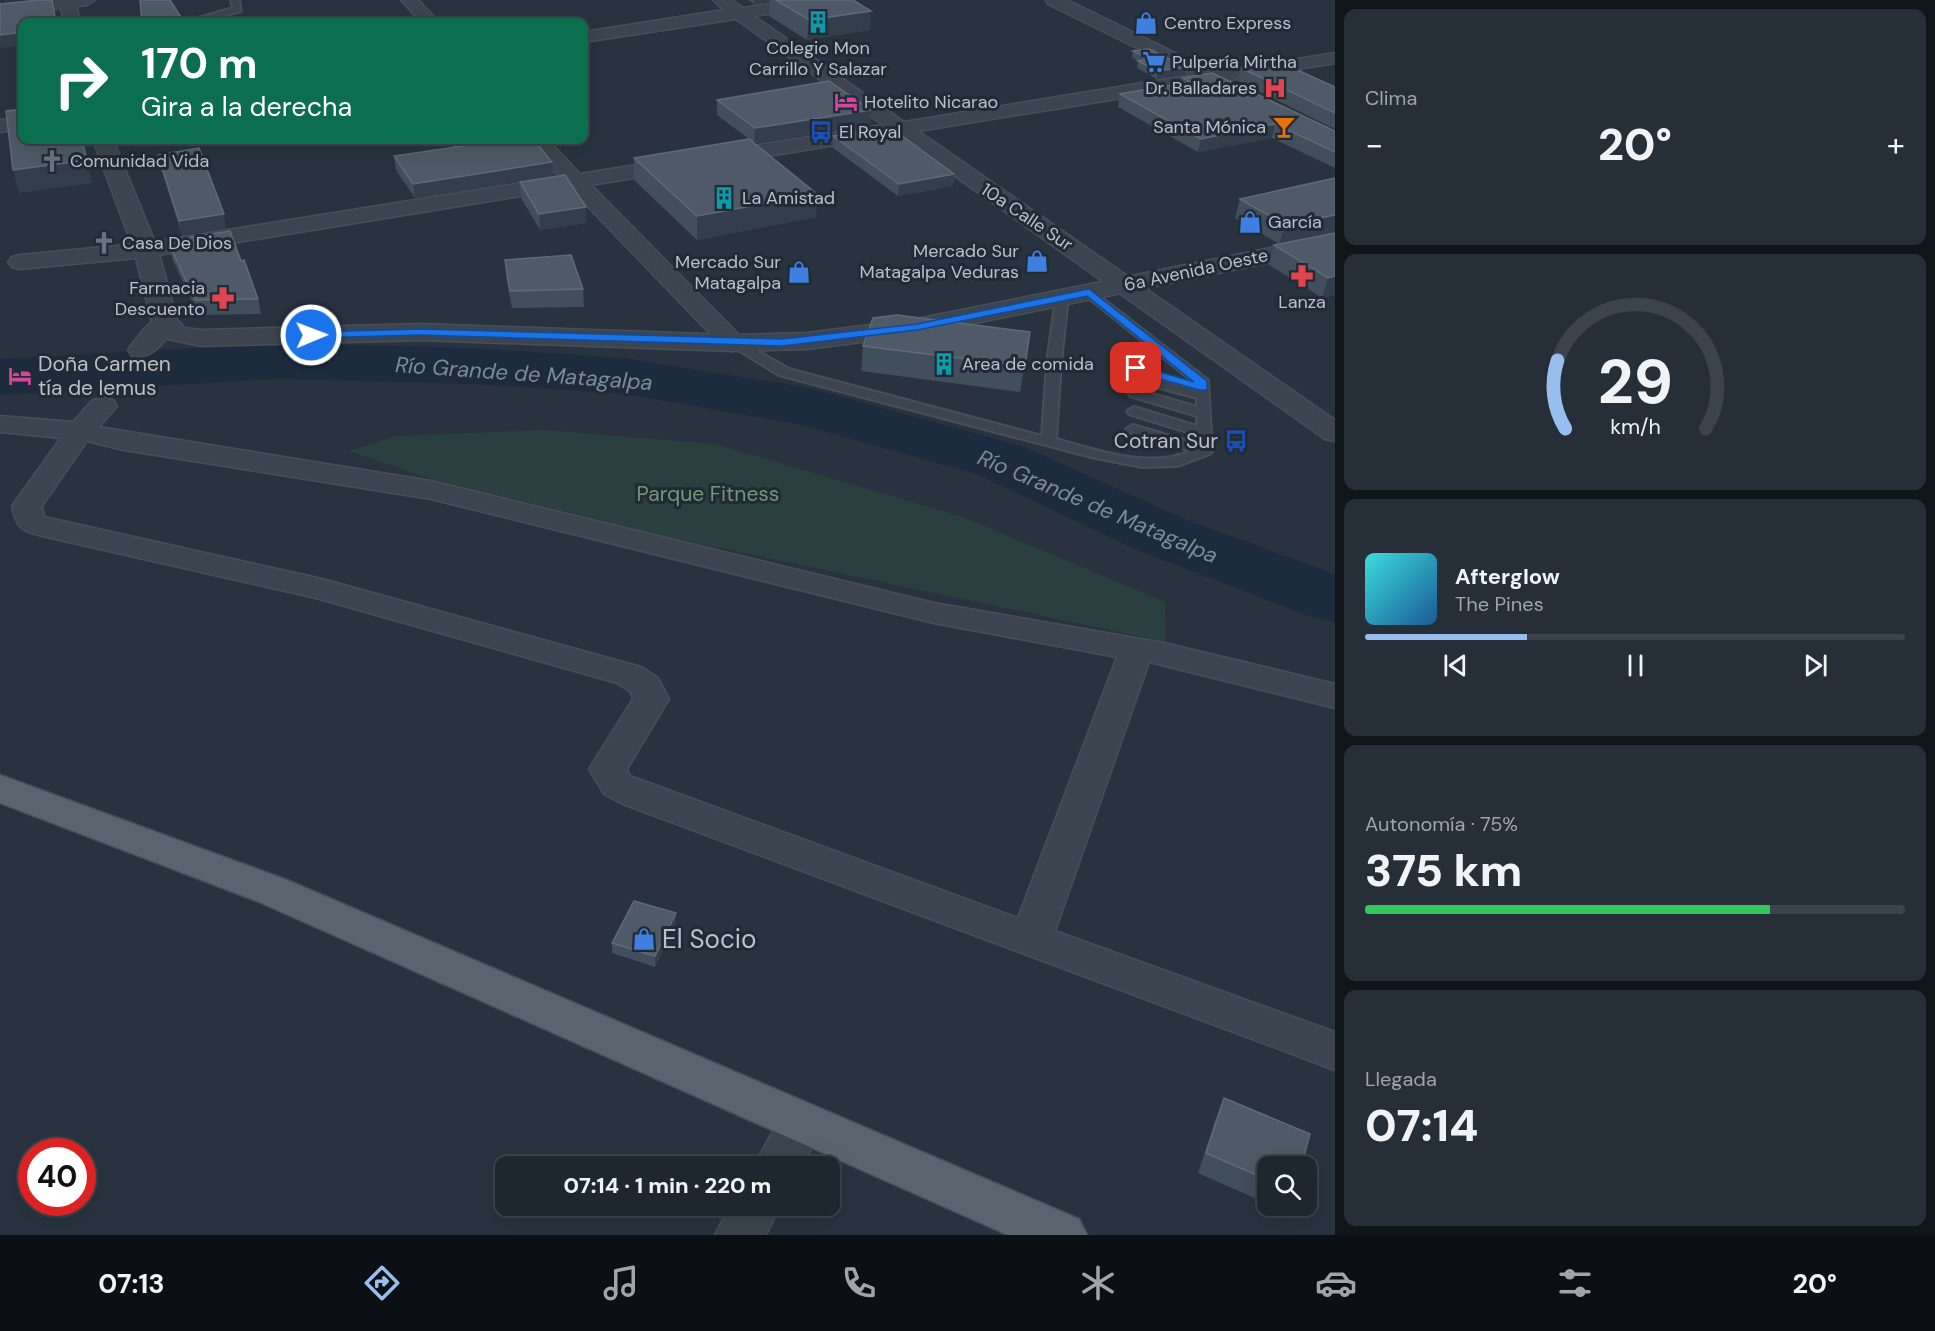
<!DOCTYPE html>
<html lang="es">
<meta charset="utf-8">
<style>
body{margin:0;font-family:"DM Sans",sans-serif;background:#262e37;color:#f1f3f6;height:100vh;display:flex;flex-direction:column;font-size:22px;white-space:nowrap}
*{box-sizing:border-box;margin:0}
p{font-size:20px;color:#a1a5aa}
.icon{flex:none;width:33px;height:33px;fill:none;stroke:currentColor;stroke-width:2;stroke-linecap:round;stroke-linejoin:round}
.map{position:relative;flex:1;overflow:hidden}
.sheet{display:flex;flex-direction:column;gap:9px;padding:9px;background:#10151a;width:600px}
.sheet>*{flex:none}
.hud{position:absolute;left:18px;top:18px;width:570px;height:126px;border-radius:12px;box-shadow:0 6px 24px #0002,0 0 0 2px #3c434b;background:#0b6e4f;color:#fff;overflow:hidden}
.buttons{position:absolute;left:1257px;top:1156px;display:grid;gap:12px}
.buttons a{display:grid;place-items:center;width:60px;height:60px;border-radius:12px;background:#1e262f;box-shadow:0 6px 24px #0002,0 0 0 2px #3c434b;font-size:30px}
.speed{position:absolute;left:18px;top:1138px;display:flex;gap:12px;font-size:30px;font-weight:700;text-align:center}
.speed>*{display:grid;place-content:center;width:78px;height:78px;border-radius:50%;background:#1e262f;box-shadow:0 6px 24px #0002,0 0 0 2px #3c434b;line-height:1}
.speed .limit{border:9px solid #d22;background:#fff;color:#111}
.pin{position:absolute;display:grid;place-items:center;width:51px;height:51px;color:#fff;margin:-26px;border-radius:12px;box-shadow:0 3px 9px #0006}
.me{position:absolute;width:66px;margin:-33px;rotate:89deg;stroke-linejoin:round;filter:drop-shadow(0 0 4px #0008)}
.turn{display:flex;align-items:center;gap:21px;height:126px;padding:0 24px;font-size:27px}
.turn .icon{width:78px;height:78px;stroke-width:2.5}
.turn b{display:block;font-size:42px;line-height:51px}
.big{font-size:45px;font-weight:800;line-height:1.1}
.sheet .tile{flex:1;display:flex;flex-direction:column;justify-content:center;gap:9px;min-width:0;padding:0 21px;border-radius:12px;background:#262e37}
.sheet .dial{align-items:center;gap:0}
.dial svg{height:156px;overflow:visible;fill:none;stroke:#3c434b;stroke-width:7;stroke-linecap:round;text-anchor:middle}
.dial text{fill:#f1f3f6;stroke:none}
.song{display:flex;align-items:center;gap:18px}
.cover{width:72px;height:72px;border-radius:9px;background:linear-gradient(135deg,hsl(180 70% 55%),hsl(210 70% 35%))}
.played{height:6px;border-radius:3px;background:linear-gradient(90deg,#98bef0 30%,#3c434b 30%)}
.keys{display:flex;justify-content:space-around;direction:ltr}
.heat{display:flex;justify-content:space-between;align-items:center;font-size:33px;direction:ltr}
.charge{height:9px;border-radius:4px;background:linear-gradient(90deg,#34c759 75%,#3c434b 0)}
.trip{position:absolute;left:495px;top:1156px;width:345px;height:60px;border-radius:12px;background:#1e262f;box-shadow:0 6px 24px #0002,0 0 0 2px #3c434b;font-weight:800;line-height:60px;text-align:center}
.tab-bar{display:flex;height:96px;justify-content:space-around;align-items:center;background:#0c0f13;color:#a1a5aa}
.tab-bar .icon{width:42px;height:42px}
.tab-bar .selected{color:#98bef0}
.tab-bar b{font-size:27px;color:#f1f3f6}
main{display:flex;flex:1;min-height:0}
.map>svg:first-child{display:block}
</style>
<main>
<div class="map">
<svg width="1335" height="1235" viewBox="0 0 1335 1235">
<rect width="100%" height="100%" fill="#28333f"/>
<polygon fill="#2a3f40" points="544,430 715,444 963,517 1165,602 1166,642 668,537 428,478 349,451 396,436"/>
<g fill="none" stroke-linecap="round" stroke-linejoin="round">
<polygon fill="#1c2b3d" fill-rule="evenodd" points="277,343 472,348 625,358 809,388 1022,446 1187,520 1335,574 1335,623 1309,616 1137,550 976,474 802,425 625,394 472,384 277,379 0,395 0,359"/>
<g stroke="#464e58" stroke-width="4">
<g id="service">
<polygon points="231,0 239,0 241,11 199,22 195,19 233,8"/>
<path d="M1089 288 1208 380 1212 451 1210 454 1178 466 1142 467 1091 457 779 375 727 343 733 339 738 340 789 369 1042 436 1047 362 1056 298 1062 294 1068 298 1061 362 1056 439C1099 451 1149 469 1191 451L1128 432 1126 429 1133 425 1198 444 1197 435 1129 414 1127 411 1134 407 1197 426V416L1130 396 1128 393 1135 389 1197 407V398L1131 380 1129 377 1136 373 1196 390V384L1085 295 1083 292Z"/>
</g>
</g>
<g stroke="#464e58" stroke-width="3">
<g id="minor">
<polygon points="47,0 95,0 87,5 0,16 0,6"/>
<polygon points="401,0 418,0 439,22 421,22"/>
<polygon points="713,0 732,0 743,8 792,0 833,0 825,5 754,16 904,122 1192,75 1048,4 1046,0 1067,0 1214,72 1335,53 1335,63 1224,81 1216,86 1209,84 918,131 1335,420 1335,441 1325,439 897,135 591,185 742,338 746,343 742,348 733,351 724,348 570,188 146,257 20,269 12,267 8,262 12,257 20,255 146,243 559,177 527,140 548,140 580,174 883,125 736,19 584,42 584,32 724,10"/>
<polygon points="22,117 22,129 0,132 0,120"/>
<path d="M165 315 174 318 178 323C166 339 153 361 132 356L128 350C137 337 150 319 165 315Z"/>
<path d="M103 398 113 400 117 406 99 427 431 481 934 603 1164 643 1335 684V708L1149 662 1055 931 1335 1032V1070L623 804 604 794 589 769 633 699 631 692 617 683 316 598 51 538C26 532 17 533 12 506L61 438 0 432V416L73 422 93 400ZM87 441 124 450 431 499 934 623 1117 657 1018 918 630 776 627 769 669 699 658 678 641 667 322 579 44 517 42 506Z"/>
<polygon points="802,1102 818,1108 825,1122 802,1167 753,1167 786,1108"/>
<polygon points="730,1206 780,1206 766,1235 715,1235"/>
</g>
</g>
<g stroke="#464e58" stroke-width="3">
<g id="tertiary">
<polygon points="59,0 75,0 80,22 64,22"/>
<polygon points="93,140 113,140 158,250 177,320 185,328 201,330 421,324 733,335 807,333 917,319 1335,235 1335,249 917,335 807,349 733,351 421,340 201,346 168,339 152,323 134,250"/>
</g>
</g>
<g stroke="#464e58" stroke-width="3">
<polygon id="primary" points="0,775 287,880 1079,1219 1087,1235 1008,1235 259,902 0,803"/>
</g>
<use href="#service" fill="#3c454f" fill-rule="evenodd"/>
<use href="#minor" fill="#3c454f" fill-rule="evenodd"/>
<use href="#tertiary" fill="#3c454f" fill-rule="evenodd"/>
<use href="#primary" fill="#5a646f" fill-rule="evenodd"/>
</g>
<g fill="#414e5b">
<polygon points="748,0 853,0 871,11 870,30 807,40 769,16 770,1 754,4"/>
<polygon points="1133,51 1185,74 1157,79 1137,68 1138,61 1132,58"/>
<polygon points="1241,68 1335,87 1335,129 1238,81"/>
<polygon points="1183,78 1335,131 1335,168 1272,138 1198,152 1118,107 1120,94 1181,83"/>
<polygon points="717,100 871,110 870,125 755,143 816,217 697,240 634,180 634,158 749,139 717,115"/>
<polygon points="833,136 954,174 953,186 898,196 833,148"/>
<polygon points="448,140 534,140 553,176 415,198 396,170 394,156 454,147"/>
<polygon points="158,155 226,228 182,235 161,168"/>
<polygon points="1335,178 1335,295 1322,298 1269,265 1274,245 1279,244 1235,218 1240,199"/>
<polygon points="520,182 587,223 540,230 521,198"/>
<polygon points="169,244 241,261 258,299 261,314 198,315 172,258"/>
<polygon points="505,260 583,289 584,307 512,308 506,277"/>
<polygon points="1030,332 1020,392 861,371 863,346"/>
<polygon points="676,924 655,967 612,953 612,943"/>
<polygon points="1224,1098 1268,1167 1268,1204 1198,1173 1216,1118"/>
<polygon points="1273,1206 1287,1206 1285,1211"/>
</g>
<g fill="#323e4b">
<polygon points="754,0 770,0 770,1 754,4"/>
<polygon points="871,11 870,30 807,40 809,20"/>
<polygon points="22,32 22,46 0,48 0,35"/>
<polygon points="1186,67 1185,74 1157,79 1158,71"/>
<polygon points="871,110 870,125 754,144 755,128"/>
<polygon points="1275,124 1272,138 1198,152 1201,139"/>
<polygon points="83,140 92,183 19,193 13,170"/>
<polygon points="552,162 553,176 415,198 413,184"/>
<polygon points="954,174 953,186 898,196 899,184"/>
<polygon points="817,194 816,217 697,240 697,216"/>
<polygon points="586,207 587,223 540,230 539,214"/>
<polygon points="224,214 226,228 182,235 179,221"/>
<polygon points="1335,215 1335,234 1279,244 1285,225"/>
<polygon points="1335,276 1335,295 1322,298 1328,278"/>
<polygon points="676,913 676,924 655,967 655,956"/>
</g>
<g fill="#4e5a67" stroke="#5f6a77" stroke-width="1.5">
<polygon points="39,0 52,0 56,22 22,22 22,32 0,35 0,4"/>
<polygon points="140,0 170,0 184,22 142,22"/>
<polygon points="776,0 853,0 871,11 809,20"/>
<polygon points="1149,49 1186,67 1158,71 1138,61 1149,59 1133,51"/>
<polygon points="1280,62 1335,87 1335,113 1241,68"/>
<polygon points="1212,73 1335,131 1335,152 1275,124 1201,139 1120,94 1190,82 1183,78"/>
<polygon points="829,81 871,110 755,128 717,100"/>
<polygon points="22,109 22,140 82,140 87,160 13,170 6,111"/>
<polygon points="890,127 954,174 899,184 833,136"/>
<polygon points="749,139 817,194 697,216 634,158"/>
<polygon points="458,140 534,140 552,162 413,184 394,156 463,146"/>
<polygon points="199,148 224,214 179,221 158,155"/>
<polygon points="565,175 586,207 539,214 520,182"/>
<polygon points="1335,178 1335,215 1285,225 1240,199"/>
<polygon points="230,231 241,261 244,260 258,299 195,300 169,244 172,240"/>
<polygon points="1335,233 1335,276 1328,278 1274,245"/>
<polygon points="571,255 583,289 510,291 505,260"/>
<polygon points="897,315 1030,332 1025,366 863,346 873,318"/>
<polygon points="634,901 676,913 655,956 612,943"/>
<polygon points="1224,1098 1310,1134 1301,1167 1268,1167 1268,1180 1206,1153"/>
</g>
<polygon fill="#1a73e8" stroke="#114b97" stroke-width="1.5" points="1089,289 1207,381 1207,390 1199,390 1132,371 1132,366 1136,365 1194,382 1087,296 917,330 782,346 421,335 311,338 306,335 311,332 421,329 782,339 917,324"/>
<defs>
<g id="building-bare" transform="scale(1.8)"><path d="M-4-6H4V6H1V3H-1V6H-4ZM-2.5-4.3h1.7v1.8h-1.7ZM.8-4.3h1.7v1.8H.8ZM-2.5-1h1.7V.8h-1.7ZM.8-1h1.7V.8H.8Z" fill="#0f9aa8" stroke="#212a35" stroke-width="2.5" paint-order="stroke"/></g>
<g id="shop-bare" transform="scale(1.8)"><path d="M-5-2.5h2.3a2.7 3.5 0 0 1 5.4 0H5L5.5 6h-11ZM-1.5-2.5h3a1.5 2.3 0 0 0-3 0Z" fill="#3f7fe0" stroke="#212a35" stroke-width="2.5" paint-order="stroke"/></g>
<g id="supermarket-bare" transform="scale(1.8)"><path d="M-6-5.5h2.5l.6 2H6L4.5 2H-2.5L-4.4-4H-6ZM-1.5 3.2a1.3 1.3 0 1 0 .1 0ZM3 3.2a1.3 1.3 0 1 0 .1 0Z" fill="#3f7fe0" stroke="#212a35" stroke-width="2.5" paint-order="stroke"/></g>
<g id="hospital-bare" transform="scale(1.8)"><path d="M-5-5h3v3.5h4V-5h3V5h-3V1.5h-4V5h-3Z" fill="#e0444e" stroke="#212a35" stroke-width="2.5" paint-order="stroke"/></g>
<g id="hotel-bare" transform="scale(1.8)"><path d="M-6-4.5h1.5V1H6V5H4.5V3h-9V5H-6ZM-4 0a1.8 1.8 0 1 1 3.6 0ZM.5 0V-2.5h3Q6-2.5 6 0Z" fill="#d1479c" stroke="#212a35" stroke-width="2.5" paint-order="stroke"/></g>
<g id="bar-bare" transform="scale(1.8)"><path d="M-6-5H6L.8 .8V4.5H3.5V6h-7V4.5H-.8V.8Z" fill="#e8710a" stroke="#212a35" stroke-width="2.5" paint-order="stroke"/></g>
<g id="bus-bare" transform="scale(1.8)"><path d="M-5-6H5V4H4V6H2V4H-2V6H-4V4H-5ZM-3.5-4V0h7V-4ZM-3.5 1.2v1.5H-2V1.2ZM2 1.2v1.5H3.5V1.2Z" fill="#1a4fb4" stroke="#212a35" stroke-width="2.5" paint-order="stroke"/></g>
<g id="church-bare" transform="scale(1.8)"><path d="M-1.2-6h2.4v3.5h3.3v2.4h-3.3V6h-2.4V-.1h-3.3v-2.4h3.3Z" fill="#6b7280" stroke="#212a35" stroke-width="2.5" paint-order="stroke"/></g>
<g id="pharmacy-bare" transform="scale(1.8)"><path d="M-2-6h4v4h4v4h-4v4h-4v-4h-4v-4h4Z" fill="#e0444e" stroke="#212a35" stroke-width="2.5" paint-order="stroke"/></g>
</defs>
<g fill-rule="evenodd">
<use href="#building-bare" x="818" y="22"/>
<use href="#shop-bare" x="1146" y="23"/>
<use href="#supermarket-bare" x="1154" y="62"/>
<use href="#hospital-bare" x="1275" y="88"/>
<use href="#hotel-bare" x="846" y="102"/>
<use href="#bar-bare" x="1284" y="127"/>
<use href="#bus-bare" x="821" y="132"/>
<use href="#church-bare" x="52" y="161"/>
<use href="#building-bare" x="724" y="198"/>
<use href="#shop-bare" x="1250" y="222"/>
<use href="#church-bare" x="104" y="243"/>
<use href="#shop-bare" x="1037" y="261"/>
<use href="#shop-bare" x="799" y="272"/>
<use href="#pharmacy-bare" x="1302" y="276"/>
<use href="#pharmacy-bare" x="223" y="298"/>
<use href="#building-bare" x="944" y="364"/>
<use href="#hotel-bare" x="20" y="376"/>
<use href="#bus-bare" x="1236" y="441"/>
<use href="#shop-bare" x="644" y="939"/>
</g>
<g text-anchor="middle" stroke-width="6" stroke-linejoin="round" paint-order="stroke">
<g font-size="18" fill="#b9c0ca" stroke="#212a35" text-anchor="start">
<text x="1164" y="29">Centro Express</text>
<text x="818" y="54" text-anchor="middle">Colegio Mon<tspan x="818" dy="21">Carrillo Y Salazar</tspan></text>
<text x="1172" y="68">Pulpería Mirtha</text>
<text x="1257" y="94" text-anchor="end">Dr. Balladares</text>
<text x="864" y="108">Hotelito Nicarao</text>
<text x="1266" y="133" text-anchor="end">Santa Mónica</text>
<text x="839" y="138">El Royal</text>
<text x="70" y="167">Comunidad Vida</text>
<text x="742" y="204">La Amistad</text>
<text x="1268" y="228">García</text>
<text x="122" y="249">Casa De Dios</text>
<text x="1019" y="257" text-anchor="end">Mercado Sur<tspan x="1019" dy="21">Matagalpa Veduras</tspan></text>
<text x="781" y="268" text-anchor="end">Mercado Sur<tspan x="781" dy="21">Matagalpa</tspan></text>
<text x="205" y="294" text-anchor="end">Farmacia<tspan x="205" dy="21">Descuento</tspan></text>
<text x="1302" y="308" text-anchor="middle">Lanza</text>
<text x="962" y="370">Area de comida</text>
</g>
<g font-size="18" fill="#b9c0ca" stroke="#212a35">
<text transform="translate(1027 217) rotate(34)" y="6">10a Calle Sur</text>
<text transform="translate(1196 270) rotate(-12)" y="6">6a Avenida Oeste</text>
</g>
<g font-size="21" fill="#b9c0ca" stroke="#212a35" text-anchor="start">
<text x="38" y="371">Doña Carmen<tspan x="38" dy="24">tía de lemus</tspan></text>
<text x="1218" y="448" text-anchor="end">Cotran Sur</text>
</g>
<g font-size="21" fill="#729879" stroke="#212a35">
<text x="708" y="501">Parque Fitness</text>
</g>
<g font-size="22" font-style="italic" fill="#758ca5" stroke="#212a35">
<text transform="translate(524 373) rotate(4)" y="8">Río Grande de Matagalpa</text>
<text transform="translate(1098 506) rotate(23)" y="8">Río Grande de Matagalpa</text>
</g>
<g font-size="26" fill="#b9c0ca" stroke="#212a35" text-anchor="start">
<text x="662" y="948">El Socio</text>
</g>
</g>
</svg>
<div class="buttons">
<a><svg class="icon" aria-label="search" viewBox="0 0 24 24"><circle cx="10" cy="10" r="6"/><path d="M15 15l6 6"/></svg></a>
</div>
<div class="speed"><div class="limit">40</div></div>
<div class="pin" style="left:1136px;top:368px;background:#d93025"><svg class="icon" aria-label="arrive" viewBox="0 0 24 24"><path d="M6 21V4h12l-3 4 3 4H6"/></svg></div>
<svg class="me" style="left:311px;top:335px" viewBox="-20 -20 40 40"><circle r="17" fill="#1a73e8" stroke="#fff" stroke-width="3"/><path d="M0-11L8 9 0 5-8 9z" fill="#fff"/></svg>
<div class="trip">07:14 · 1 min · 220 m</div>
<div class="hud">
<div class="turn"><svg class="icon" aria-label="right" viewBox="0 0 24 24"><path d="M7 20v-9h11M14 6l5 5-5 5"/></svg><div><b>170 m</b>Gira a la derecha</div></div>
</div>
</div>
<section class="sheet">
<div class="tile"><p>Clima</p>
<div class="heat"><a>−</a><b class="big">20°</b><a>+</a></div>
</div>
<div class="tile dial"><svg viewBox="0 0 100 80">
<path d="M14 69A42 42 0 1 1 86 69"/>
<path d="M14 69A42 42 0 0 1 10 34" stroke="#98bef0"/>
<text x="50" y="56" font-size="32" font-weight="700">29</text>
<text x="50" y="72" font-size="11">km/h</text>
</svg></div>
<div class="tile">
<div class="song"><i class="cover"></i><div><b>Afterglow</b><p>The Pines</p></div></div>
<div class="played"></div>
<div class="keys"><svg class="icon" aria-label="previous" viewBox="0 0 24 24"><path d="M18 5L8 12l10 7zM5 5v14"/></svg><svg class="icon" aria-label="pause" viewBox="0 0 24 24"><path d="M8 5v14M16 5v14"/></svg><svg class="icon" aria-label="next" viewBox="0 0 24 24"><path d="M6 5l10 7-10 7zM19 5v14"/></svg></div>
</div>
<div class="tile"><p>Autonomía · 75%</p><b class="big">375 km</b><div class="charge"></div></div>
<div class="tile"><p>Llegada</p><b class="big">07:14</b></div>
</section>
</main>
<nav class="tab-bar">
<b>07:13</b>
<svg class="icon selected" aria-label="directions" viewBox="0 0 24 24"><path d="M12 3l9 9-9 9-9-9zM9 14v-3h6M13 9l2 2-2 2"/></svg>
<svg class="icon" aria-label="music" viewBox="0 0 24 24"><path d="M9 18V5l10-2v13"/><circle cx="6" cy="18" r="3"/><circle cx="16" cy="16" r="3"/></svg>
<svg class="icon" aria-label="phone" viewBox="0 0 24 24"><path d="M5 4h4l2 5-3 2q2 4 5 5l2-3 5 2v4C11 20 4 13 5 4z"/></svg>
<svg class="icon" aria-label="climate" viewBox="0 0 24 24"><path d="M12 3v18M4 7l16 10M4 17L20 7"/></svg>
<svg class="icon" aria-label="car" viewBox="0 0 24 24"><path d="M5 17H2v-5l4-1 3-4h7l3 4 3 1v5h-3M9 17h6M6 11h13"/><circle cx="7" cy="17" r="2"/><circle cx="17" cy="17" r="2"/></svg>
<svg class="icon" aria-label="filters" viewBox="0 0 24 24"><path d="M4 7h16M4 17h16"/><circle cx="9" cy="7" r="2"/><circle cx="15" cy="17" r="2"/></svg>
<b>20°</b>
</nav>
